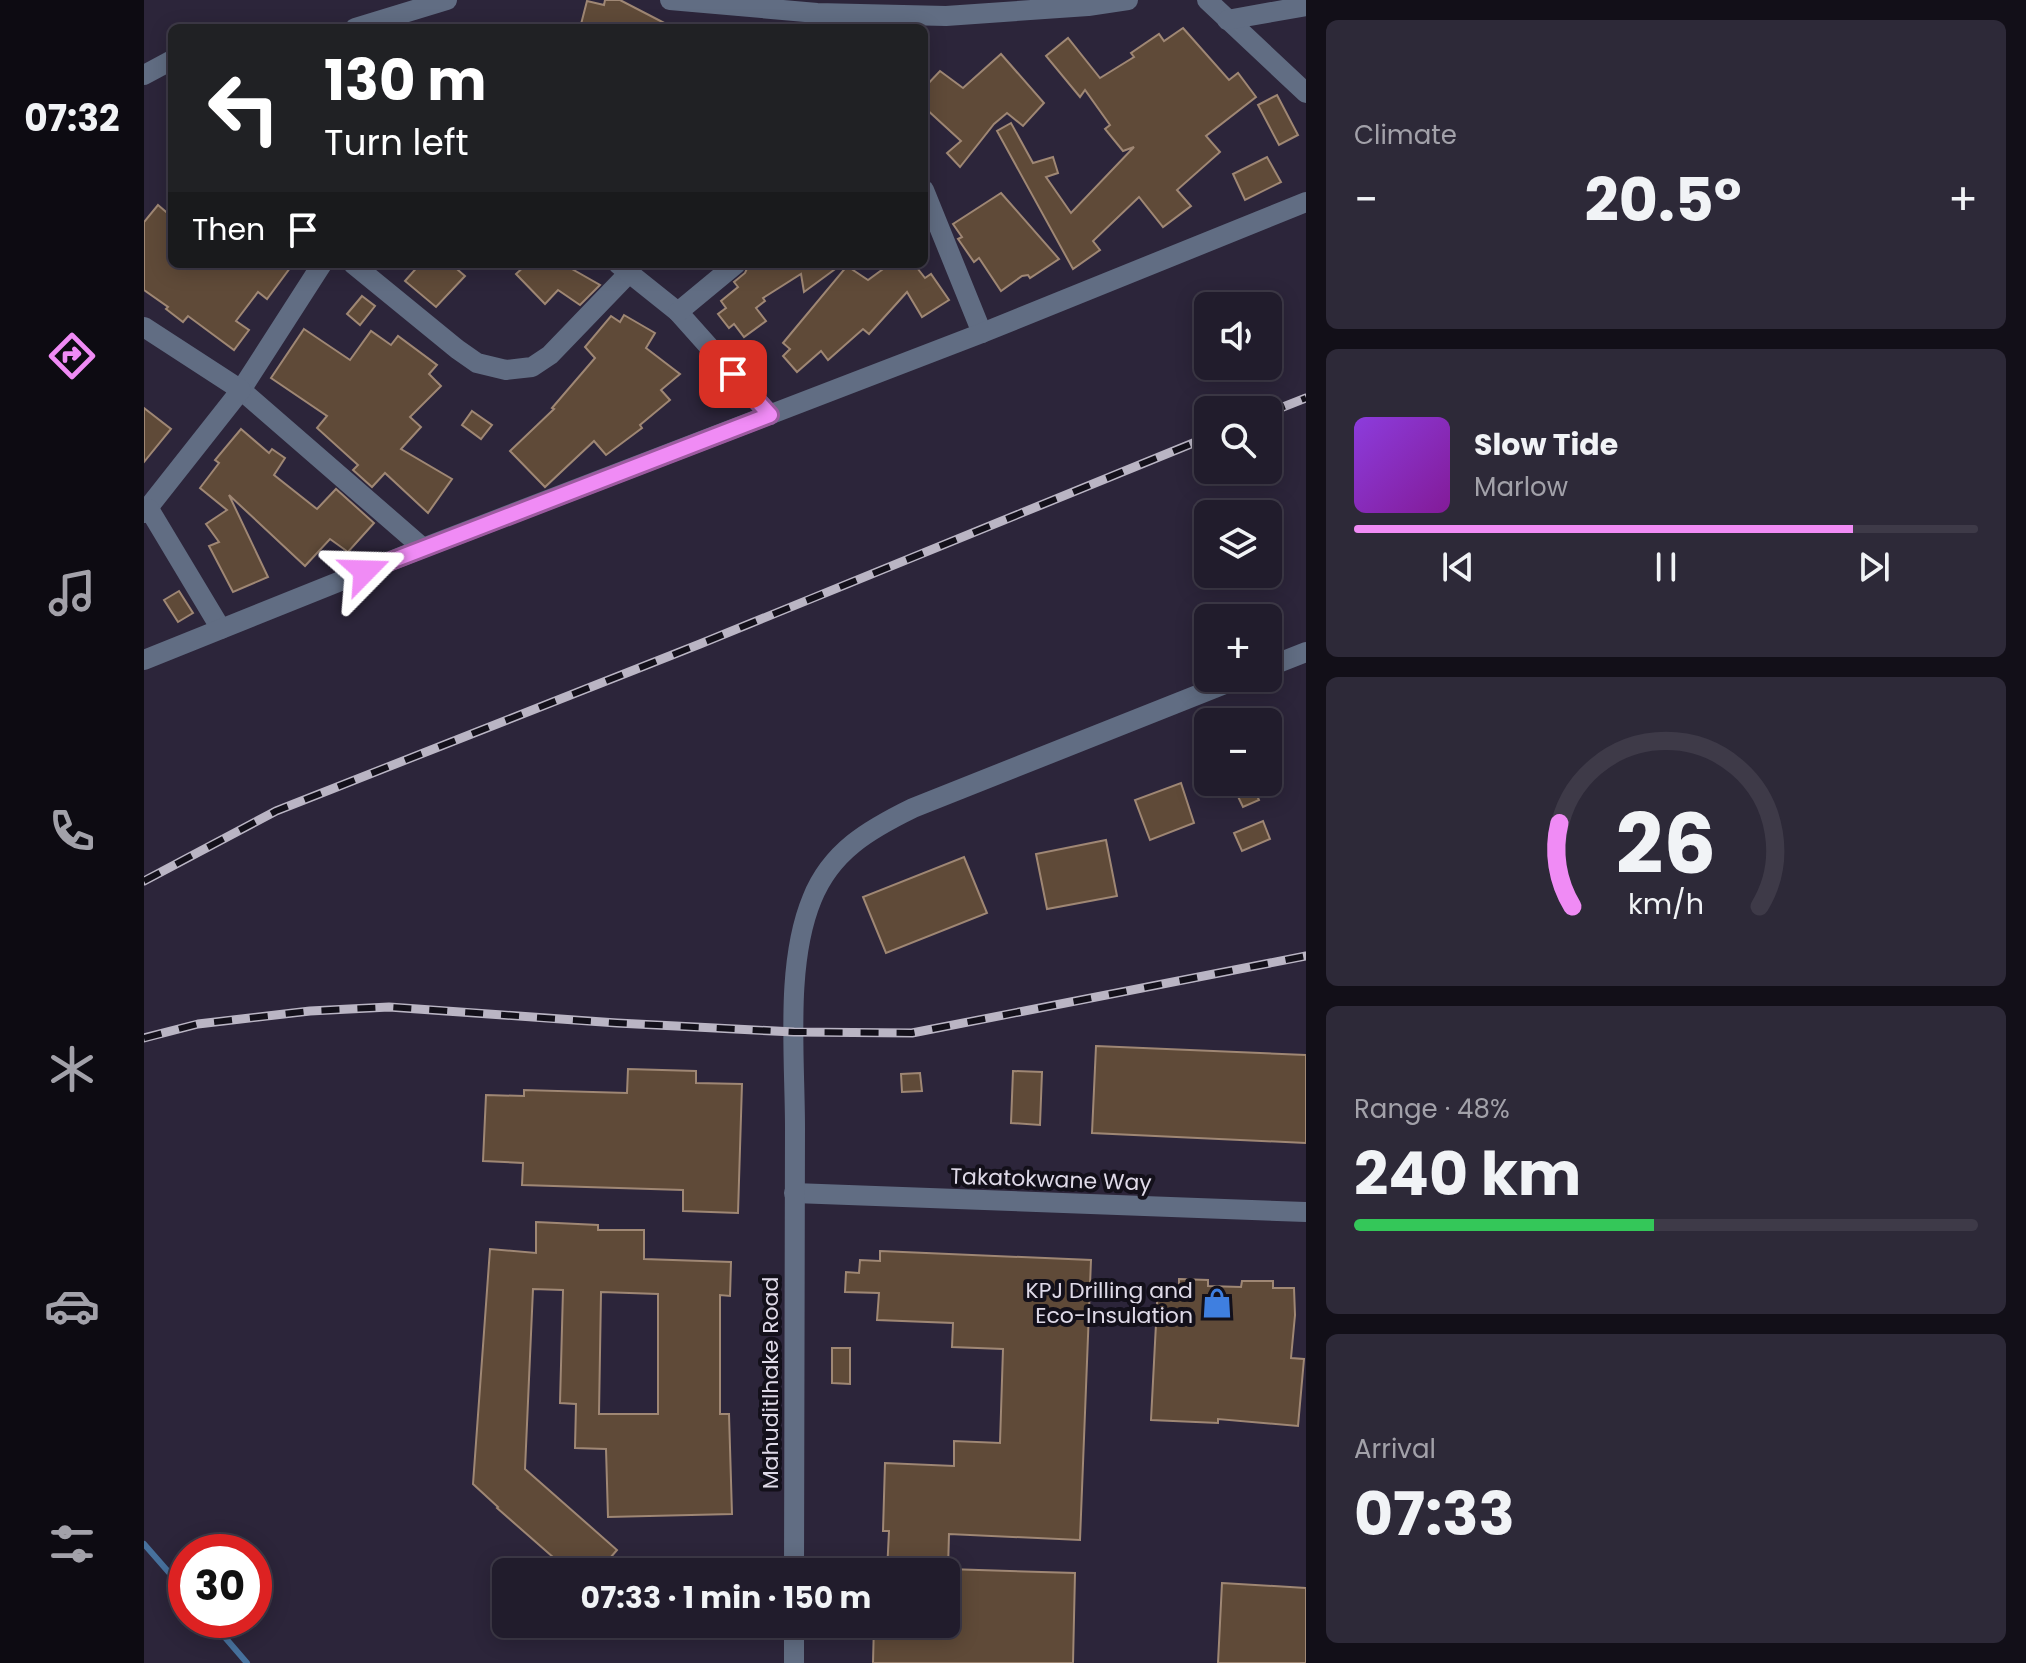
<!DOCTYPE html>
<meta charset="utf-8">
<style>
body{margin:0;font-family:Poppins,sans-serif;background:#2d2938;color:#f1f3f6;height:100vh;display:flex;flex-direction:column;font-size:30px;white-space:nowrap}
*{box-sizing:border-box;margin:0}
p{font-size:26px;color:#a2a1a9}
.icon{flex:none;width:44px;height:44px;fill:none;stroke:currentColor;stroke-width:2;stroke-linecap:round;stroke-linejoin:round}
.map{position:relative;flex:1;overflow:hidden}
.sheet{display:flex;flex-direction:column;gap:20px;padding:20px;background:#120f18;width:720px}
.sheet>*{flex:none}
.hud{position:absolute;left:24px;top:24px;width:760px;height:244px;border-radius:12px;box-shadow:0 4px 20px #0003,0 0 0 2px #3e3a48;background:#202124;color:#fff;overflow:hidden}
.buttons{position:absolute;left:1050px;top:292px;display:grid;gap:16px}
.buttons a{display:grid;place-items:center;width:88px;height:88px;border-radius:12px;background:#211c2c;box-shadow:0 4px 20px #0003,0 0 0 2px #3e3a48;font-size:40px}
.speed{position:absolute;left:24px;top:1534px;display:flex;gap:16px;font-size:40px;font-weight:700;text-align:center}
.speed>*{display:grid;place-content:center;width:104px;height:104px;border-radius:50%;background:#211c2c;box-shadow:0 4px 20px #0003,0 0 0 2px #3e3a48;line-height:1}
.speed .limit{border:12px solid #d22;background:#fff;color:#111}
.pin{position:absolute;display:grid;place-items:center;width:68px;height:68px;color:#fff;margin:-34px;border-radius:16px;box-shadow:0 4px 12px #0006}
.me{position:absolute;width:88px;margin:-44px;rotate:68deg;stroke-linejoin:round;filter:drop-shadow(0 0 6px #0008)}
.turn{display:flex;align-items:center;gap:28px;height:168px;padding:0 24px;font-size:36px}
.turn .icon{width:104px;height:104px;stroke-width:2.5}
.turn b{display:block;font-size:56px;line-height:68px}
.then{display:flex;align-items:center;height:76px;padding:0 24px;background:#0003;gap:16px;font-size:30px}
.big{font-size:60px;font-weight:700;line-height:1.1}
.sheet .widget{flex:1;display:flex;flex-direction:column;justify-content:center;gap:12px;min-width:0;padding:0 28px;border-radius:12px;background:#2d2938}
.sheet .dial{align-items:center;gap:0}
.dial svg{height:208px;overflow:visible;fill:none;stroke:#3e3a48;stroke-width:7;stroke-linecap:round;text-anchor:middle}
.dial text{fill:#f1f3f6;stroke:none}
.song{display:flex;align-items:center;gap:24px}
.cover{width:96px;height:96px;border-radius:12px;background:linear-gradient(135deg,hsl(270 70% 55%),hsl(290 70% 35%))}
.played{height:8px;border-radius:4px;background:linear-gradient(90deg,#f08bf5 80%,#3e3a48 80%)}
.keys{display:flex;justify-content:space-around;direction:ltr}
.heat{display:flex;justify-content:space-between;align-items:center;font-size:44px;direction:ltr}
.charge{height:12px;border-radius:6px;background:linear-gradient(90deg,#34c759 48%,#3e3a48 0)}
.trip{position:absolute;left:348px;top:1558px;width:468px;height:80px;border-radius:12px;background:#211c2c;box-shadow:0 4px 20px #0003,0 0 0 2px #3e3a48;font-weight:700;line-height:80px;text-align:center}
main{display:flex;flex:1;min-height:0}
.menu{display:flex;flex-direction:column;width:144px;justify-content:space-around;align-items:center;background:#0d0b12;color:#a2a1a9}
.menu .icon{width:56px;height:56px}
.menu .on{color:#f08bf5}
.menu b{font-size:36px;color:#f1f3f6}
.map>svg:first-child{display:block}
</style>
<main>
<nav class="menu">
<b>07:32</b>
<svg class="icon on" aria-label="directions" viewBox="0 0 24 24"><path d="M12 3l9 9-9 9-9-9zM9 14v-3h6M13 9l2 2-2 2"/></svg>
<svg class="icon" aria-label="music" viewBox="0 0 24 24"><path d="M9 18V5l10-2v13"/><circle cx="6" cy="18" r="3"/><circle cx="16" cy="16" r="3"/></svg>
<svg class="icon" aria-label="phone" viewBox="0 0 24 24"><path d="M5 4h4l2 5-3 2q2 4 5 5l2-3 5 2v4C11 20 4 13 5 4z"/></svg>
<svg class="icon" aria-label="climate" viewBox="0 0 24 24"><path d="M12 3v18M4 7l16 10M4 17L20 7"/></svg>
<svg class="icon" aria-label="car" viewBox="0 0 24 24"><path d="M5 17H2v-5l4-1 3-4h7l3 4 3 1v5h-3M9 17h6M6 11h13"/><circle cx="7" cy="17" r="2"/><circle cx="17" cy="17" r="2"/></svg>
<svg class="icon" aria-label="filters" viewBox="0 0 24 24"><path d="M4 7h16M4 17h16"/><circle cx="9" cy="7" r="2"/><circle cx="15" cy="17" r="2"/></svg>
</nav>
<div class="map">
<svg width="1162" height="1663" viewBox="0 0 1162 1663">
<rect width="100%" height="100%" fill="#2c253a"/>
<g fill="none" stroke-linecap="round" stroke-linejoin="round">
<g stroke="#47719d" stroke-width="6">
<polyline points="0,1544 42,1592"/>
<polyline points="66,1620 103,1663"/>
</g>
</g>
<g fill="#5f4a38" stroke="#9f8774" stroke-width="2" fill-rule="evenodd">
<polygon points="461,0 476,0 530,28 436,28 443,1 460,5"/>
<polygon points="1039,28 1085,80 1094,73 1112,97 1062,136 1076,152 1033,190 1047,206 1019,227 995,197 949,241 956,250 929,269 853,131 867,123 889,163 909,157 914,173 902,177 927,213 990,147 979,151 961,129 966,125 941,90 936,97 902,56 924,38 956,78 990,57 987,53 1015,34 1020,41"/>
<polygon points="857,54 900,103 879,126 863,113 850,124 816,167 803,153 817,141 780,107 780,88 796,71 819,88"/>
<polygon points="1133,95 1154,135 1135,145 1114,105"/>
<polygon points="1123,157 1137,182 1101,200 1089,174"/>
<polygon points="857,193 915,259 886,278 884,275 878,276 857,291 835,258 830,262 814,239 818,237 809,224"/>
<polygon points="14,205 28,217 28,264 149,264 123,299 114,292 92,321 105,330 90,350 44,316 39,322 22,309 24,307 0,290 0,222"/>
<polygon points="276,264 307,264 321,276 292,307 261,281"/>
<polygon points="383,264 419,264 456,285 436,305 414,290 401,304 372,274"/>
<polygon points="605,264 698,264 660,292 657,274 619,298 621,301 612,308 622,321 600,337 590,324 585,328 574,314 582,308 577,301 594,287 590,282 601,273"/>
<polygon points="746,264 770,264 781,278 787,274 805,300 778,317 763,292 725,334 719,329 684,360 677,351 653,372 639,356 646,349 639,343 703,266 724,280"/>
<polygon points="218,296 231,306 216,325 203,314"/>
<polygon points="480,315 511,333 502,348 536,374 517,390 526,400 496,425 498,428 462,455 450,441 401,487 366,451 410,409 408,408 451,358 441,347 467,316 476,322"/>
<polygon points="160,329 206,360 227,331 247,345 254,336 293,365 285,374 297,386 266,417 277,427 257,449 308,479 284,513 241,473 228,487 209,470 214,465 173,428 183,416 127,378"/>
<polygon points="0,408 27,429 0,462"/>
<polygon points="328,411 348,425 337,439 318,425"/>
<polygon points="97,429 125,453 128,449 141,458 130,475 173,509 192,489 230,523 204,552 186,539 161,566 85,495 124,577 89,592 65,546 75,542 62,524 83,510 56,488 75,463 71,460"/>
<polygon points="35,591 49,613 34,622 20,600"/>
<polygon points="1087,782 1107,782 1115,800 1099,807"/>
<polygon points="1037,783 1050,823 1006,840 991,800"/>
<polygon points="1119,821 1126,839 1098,851 1090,833"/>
<polygon points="962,840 973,896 903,909 892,854"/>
<polygon points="820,857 843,913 742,953 719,897"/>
<polygon points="952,1046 1162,1055 1162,1143 948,1133"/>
<polygon points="484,1069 552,1071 552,1083 598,1084 594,1213 539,1211 539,1190 378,1185 379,1163 339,1161 342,1095 380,1096 380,1090 483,1093"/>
<polygon points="869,1071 898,1072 896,1125 867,1123"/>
<polygon points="776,1073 778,1091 758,1092 757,1074"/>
<path d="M392 1222 454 1225V1230H500V1259L587 1262 586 1296 576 1295V1414H585L588 1514 464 1517 462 1449 431 1448 432 1404 416 1403 419 1290 389 1289 381 1469 473 1550 454 1572H426L353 1508 354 1507 329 1484 346 1249 392 1253ZM457 1292 514 1294V1414H455Z"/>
<polygon points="736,1251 947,1260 936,1540 805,1534 804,1569 931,1573 929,1663 729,1663 730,1624 802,1624 802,1572 743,1572 745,1531 739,1531 741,1463 810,1466 810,1441 856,1443 859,1349 808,1347 809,1323 733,1320 735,1293 701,1292 702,1272 715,1273 716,1260 736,1261"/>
<polygon points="1035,1279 1064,1280 1064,1286 1097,1287 1098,1281 1129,1281 1129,1288 1150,1288 1151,1315 1147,1358 1160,1359 1154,1426 1074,1419 1074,1423 1007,1420 1014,1285 1035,1286"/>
<polygon points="688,1348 706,1348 706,1384 688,1383"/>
<polygon points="1078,1583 1162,1588 1162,1663 1074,1663"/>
</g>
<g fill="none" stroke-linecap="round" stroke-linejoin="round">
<g stroke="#616d83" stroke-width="20">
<polyline points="526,0 673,13 802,16 944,6 984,0"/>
<polyline points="1063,0 1162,93"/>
<polyline points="1083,20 1162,6"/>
<polyline points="211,28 303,0"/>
<polyline points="0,75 28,60"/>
<polyline points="780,190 838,333"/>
<polyline points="178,264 97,390 279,548"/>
<polyline points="209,264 313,349 333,363 362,370 388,367 406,355 485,273"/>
<polyline points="474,264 534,312 626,415"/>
<polyline points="534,312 592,264"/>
<polyline points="0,327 97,390 0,513"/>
<polyline points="5,509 77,629"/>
<polyline points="0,660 279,548 838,333 1162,202"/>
<polyline points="1124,667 1162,652"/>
<polyline points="650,1193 1162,1212"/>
<path d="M650 1572C650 1424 650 1276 651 1128 651 1057 641 964 668 899 687 851 726 829 769 808L1096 678"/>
<polyline points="650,1663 650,1624"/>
</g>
<g stroke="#bab5c4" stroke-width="9">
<g id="rail">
<polyline points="1124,413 1162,398"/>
<polyline points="0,881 132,811 556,644 1064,437"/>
<polyline points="0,1038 54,1024 166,1011 245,1007 473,1023 650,1032 768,1033 1162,956"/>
</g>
</g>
<use href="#rail" stroke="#13101a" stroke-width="6" stroke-dasharray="18" stroke-linecap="butt"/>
</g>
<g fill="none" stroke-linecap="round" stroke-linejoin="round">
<g stroke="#9c5a9f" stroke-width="20">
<polyline id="route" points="221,571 626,415 589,374"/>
</g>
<use href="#route" stroke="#f08bf5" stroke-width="14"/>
</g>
<defs>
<g id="shop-bare" transform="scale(2.4)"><path d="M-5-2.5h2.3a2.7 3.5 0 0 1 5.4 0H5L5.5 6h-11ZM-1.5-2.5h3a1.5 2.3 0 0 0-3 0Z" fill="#3f7fe0" stroke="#13101a" stroke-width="2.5" paint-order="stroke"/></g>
</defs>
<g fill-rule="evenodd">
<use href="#shop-bare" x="1073" y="1303"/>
</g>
<g text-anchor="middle" stroke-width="8" stroke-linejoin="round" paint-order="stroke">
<g font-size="22" fill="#dfdae8" stroke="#13101a">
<text transform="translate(907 1179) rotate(2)" y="8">Takatokwane Way</text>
<text transform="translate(626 1383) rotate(-90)" y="8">Mahuditlhake Road</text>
</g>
<g font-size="22" fill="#dfdae8" stroke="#13101a" text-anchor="end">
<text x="1049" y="1298">KPJ Drilling and<tspan x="1049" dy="25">Eco-Insulation</tspan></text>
</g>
</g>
</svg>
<div class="buttons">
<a><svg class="icon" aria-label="sound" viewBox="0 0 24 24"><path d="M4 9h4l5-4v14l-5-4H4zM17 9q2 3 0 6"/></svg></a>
<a><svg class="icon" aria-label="search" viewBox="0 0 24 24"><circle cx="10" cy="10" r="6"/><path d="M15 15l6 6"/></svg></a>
<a><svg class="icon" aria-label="layers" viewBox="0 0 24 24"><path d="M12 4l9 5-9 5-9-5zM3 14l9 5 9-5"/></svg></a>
<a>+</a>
<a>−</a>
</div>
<div class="speed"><div class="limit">30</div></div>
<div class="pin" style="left:589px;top:374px;background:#d93025"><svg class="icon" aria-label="arrive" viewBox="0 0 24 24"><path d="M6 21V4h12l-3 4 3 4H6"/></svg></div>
<svg class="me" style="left:221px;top:571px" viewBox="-20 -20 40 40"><path d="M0-17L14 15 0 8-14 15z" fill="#f08bf5" stroke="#fff" stroke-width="4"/></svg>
<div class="trip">07:33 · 1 min · 150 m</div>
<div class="hud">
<div class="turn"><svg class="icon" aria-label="left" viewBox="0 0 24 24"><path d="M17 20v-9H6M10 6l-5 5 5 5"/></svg><div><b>130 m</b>Turn left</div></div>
<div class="then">Then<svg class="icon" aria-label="arrive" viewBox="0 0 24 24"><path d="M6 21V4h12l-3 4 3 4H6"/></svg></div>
</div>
</div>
<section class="sheet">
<div class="widget"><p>Climate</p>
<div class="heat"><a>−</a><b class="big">20.5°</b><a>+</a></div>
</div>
<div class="widget">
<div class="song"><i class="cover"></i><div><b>Slow Tide</b><p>Marlow</p></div></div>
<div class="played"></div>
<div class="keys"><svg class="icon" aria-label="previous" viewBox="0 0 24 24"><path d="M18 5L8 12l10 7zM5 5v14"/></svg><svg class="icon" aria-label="pause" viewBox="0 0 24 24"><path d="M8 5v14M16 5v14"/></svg><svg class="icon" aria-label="next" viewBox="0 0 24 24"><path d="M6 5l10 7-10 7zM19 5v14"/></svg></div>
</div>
<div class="widget dial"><svg viewBox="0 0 100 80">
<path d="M14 69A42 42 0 1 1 86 69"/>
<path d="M14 69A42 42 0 0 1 9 37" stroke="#f08bf5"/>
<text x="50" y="56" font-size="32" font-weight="700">26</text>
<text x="50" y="72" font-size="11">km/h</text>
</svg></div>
<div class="widget"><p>Range · 48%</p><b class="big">240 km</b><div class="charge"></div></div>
<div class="widget"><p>Arrival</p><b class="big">07:33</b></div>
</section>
</main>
